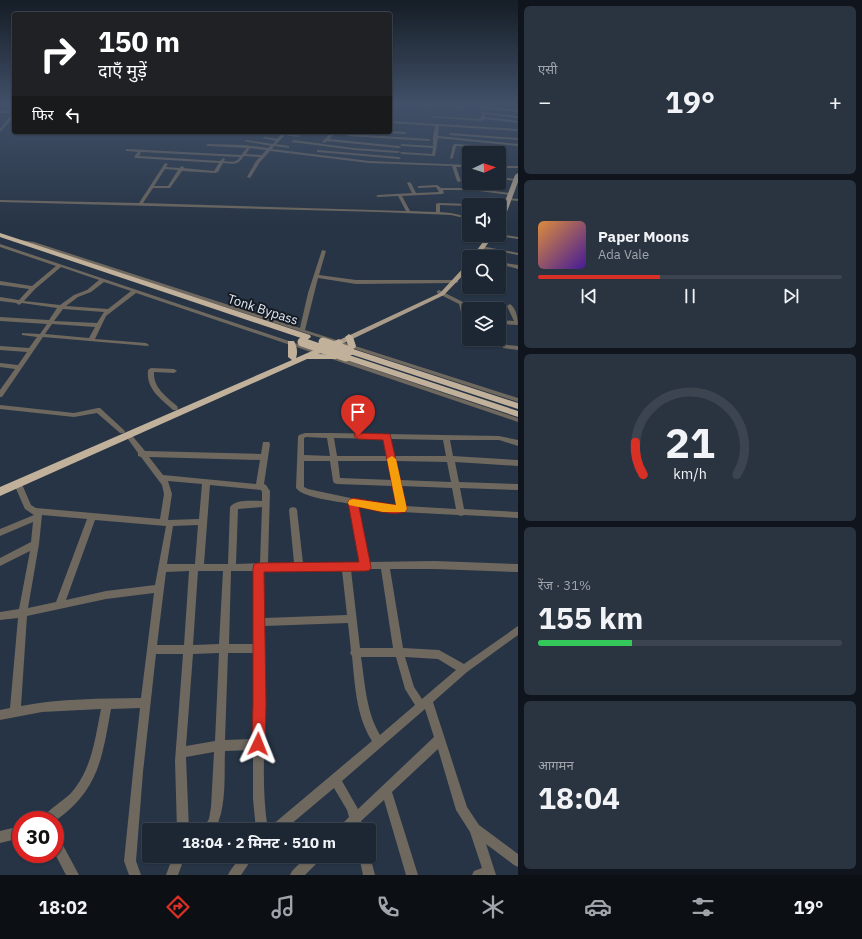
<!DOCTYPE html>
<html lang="hi">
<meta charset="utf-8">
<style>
body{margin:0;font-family:"IBM Plex Sans","Noto Sans Devanagari",sans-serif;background:#2a3340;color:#f1f3f6;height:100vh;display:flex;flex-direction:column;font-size:15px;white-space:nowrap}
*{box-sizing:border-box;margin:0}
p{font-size:13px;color:#a0a5ac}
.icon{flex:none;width:22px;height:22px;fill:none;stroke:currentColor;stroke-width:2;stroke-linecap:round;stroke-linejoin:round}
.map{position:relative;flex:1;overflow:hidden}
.sheet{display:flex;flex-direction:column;gap:6px;padding:6px;background:#10151d;width:344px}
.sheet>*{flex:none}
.banner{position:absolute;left:12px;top:12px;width:380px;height:122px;border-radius:4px;box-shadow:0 1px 3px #0004,0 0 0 1px #3b444f;background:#202124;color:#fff;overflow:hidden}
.needle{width:26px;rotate:86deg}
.buttons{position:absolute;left:462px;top:146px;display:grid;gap:8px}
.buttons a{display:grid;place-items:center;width:44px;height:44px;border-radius:4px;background:#1d2734;box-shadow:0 1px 3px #0004,0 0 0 1px #3b444f;font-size:20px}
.speed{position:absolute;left:12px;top:811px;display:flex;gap:8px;font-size:20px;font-weight:700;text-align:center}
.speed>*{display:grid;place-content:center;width:52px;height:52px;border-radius:50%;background:#1d2734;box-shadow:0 1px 3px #0004,0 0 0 1px #3b444f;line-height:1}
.speed .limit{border:6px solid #d22;background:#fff;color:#111}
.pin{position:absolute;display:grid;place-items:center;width:34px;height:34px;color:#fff;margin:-41px -17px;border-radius:50% 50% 50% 0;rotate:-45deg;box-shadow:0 0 4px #0007}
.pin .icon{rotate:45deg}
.me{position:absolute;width:44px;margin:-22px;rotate:2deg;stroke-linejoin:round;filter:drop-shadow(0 0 3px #0008)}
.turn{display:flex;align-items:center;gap:14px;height:84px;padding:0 20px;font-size:18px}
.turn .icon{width:52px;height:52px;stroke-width:2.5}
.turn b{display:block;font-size:28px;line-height:34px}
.then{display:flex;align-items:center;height:38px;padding:0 20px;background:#0003;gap:8px;font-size:15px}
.big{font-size:30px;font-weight:700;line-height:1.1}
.sheet .tile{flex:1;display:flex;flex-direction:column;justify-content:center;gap:6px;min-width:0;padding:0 14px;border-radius:6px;background:#2a3340}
.sheet .dial{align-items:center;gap:0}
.dial svg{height:104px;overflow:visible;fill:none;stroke:#3b444f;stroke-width:7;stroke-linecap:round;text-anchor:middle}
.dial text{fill:#f1f3f6;stroke:none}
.song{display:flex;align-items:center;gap:12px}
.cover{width:48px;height:48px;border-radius:6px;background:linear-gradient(135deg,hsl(30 70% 55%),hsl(260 70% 35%))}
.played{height:4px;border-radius:2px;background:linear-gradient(90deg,#d93025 40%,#3b444f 40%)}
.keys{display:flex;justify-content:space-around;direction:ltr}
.heat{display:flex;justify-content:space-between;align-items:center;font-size:22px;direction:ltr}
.charge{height:6px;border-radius:3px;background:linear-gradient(90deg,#34c759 31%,#3b444f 0)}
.trip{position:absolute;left:142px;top:823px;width:234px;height:40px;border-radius:4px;background:#1d2734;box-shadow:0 1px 3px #0004,0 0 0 1px #3b444f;font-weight:700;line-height:40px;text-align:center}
.menu{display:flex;height:64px;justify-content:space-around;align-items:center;background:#0c1015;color:#a0a5ac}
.menu .icon{width:28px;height:28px}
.menu .current{color:#d93025}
.menu b{font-size:18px;color:#f1f3f6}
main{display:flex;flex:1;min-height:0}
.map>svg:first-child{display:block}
</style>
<main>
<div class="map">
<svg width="518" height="875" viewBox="0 0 518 875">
<rect width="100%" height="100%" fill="#273445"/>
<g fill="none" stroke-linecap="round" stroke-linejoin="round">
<g fill="#6f685f" fill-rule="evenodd">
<polygon points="390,103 466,106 468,107 466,108 390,105"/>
<polygon points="480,103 483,103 485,107 518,110 518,112 484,109"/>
<rect x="0" y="111" width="14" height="2"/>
<polygon points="481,112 518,116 518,118 485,114 485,117 518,121 518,123 485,119 481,121 429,117 431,116 480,119 483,114 481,114"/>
<polygon points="13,113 14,113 14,116 0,132 0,129"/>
<polygon points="390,121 518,129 518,131 439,126 438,136 518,144 518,146 438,138 435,156 402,154 400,153 401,152 432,154 433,148 402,146 400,145 402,144 433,146 433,137 435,126 390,123"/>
<polygon points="390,131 405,132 407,133 405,134 384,133 382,132"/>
<path d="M266 132 284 133 300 136 298 137 285 135 276 144 289 146V148L274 146 272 149 369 161 469 165V167H456L461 181 459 182 457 181 452 166 369 163 270 151 260 162 250 178 247 177 256 161 260 157 244 156C237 166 234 164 223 163L218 172 215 173 182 171 170 188H153L143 203 406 211 398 196 378 197 376 196 378 195 412 193 407 183 409 182 411 183 416 193 439 192 436 187 419 188 417 187 419 186 437 185 441 188H471L511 193 513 194 511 195 471 190H443L444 193 442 194 402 196 410 211 436 212V204L438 203 471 204V205H469V206L440 205V212L451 213 469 217V219L451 215 380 212 0 202V200L139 203 165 163 168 164 166 167 179 168 182 166 184 167 183 168 214 171 219 163 136 158 134 157 138 152 127 151H126V149L241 155 247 148 208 146 206 145 208 144 243 145 268 148 271 146 244 141 246 140 273 144 276 141 263 138 265 137 277 139 281 135ZM250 148 266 150 262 155 246 154ZM141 152 240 157C236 163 231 162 224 161L225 159 223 158 220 161 139 156ZM165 169 178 170 168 186H154Z"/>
<polygon points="315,132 336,132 329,139 399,146 401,147 399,148 327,141 324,143 322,142 330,134"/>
<polygon points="449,133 518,138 518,140 450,135"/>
<polygon points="349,134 429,139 431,140 429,141 348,136"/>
<polygon points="293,140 354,148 398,151 400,152 398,153 354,150 292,142"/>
<polygon points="455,144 494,146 496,147 494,148 456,146 453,158 450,159 453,145"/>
<polygon points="318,150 399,157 401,158 399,159 317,152 317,150"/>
<rect x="499" y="166" width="19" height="2"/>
<polygon points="499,177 516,179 518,180 516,181 499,179"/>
<polygon points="507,198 518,199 518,201 507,200"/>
<polygon points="498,205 507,205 509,206 507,207 499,207 499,205"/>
<polygon points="499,234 518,237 518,239 497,236 497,235 499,235"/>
<polygon points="12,239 34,242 300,328 308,293 322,250 326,251 319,275 356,280 458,280 458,282 456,283 356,284 318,278 305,330 518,398 518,402 31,244 12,241"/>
<path d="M0 244 518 418V422L136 293 106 316 95 339 146 343 149 345 148 346 43 337 2 397H0V390L15 369 0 367V363L18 365 27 352 0 350V346L29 348 37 337 22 335V333L40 334 47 324 0 321V317L49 320 57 308 22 303 19 305 16 303 0 301V297L19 300 29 289 0 285V281L32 286 56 266 0 247ZM61 267 99 280 87 290 74 295 60 305 24 301 35 289ZM104 282 131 291 108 309 66 306 78 297 91 292ZM63 309 104 312 97 323 54 321ZM52 324 95 327 89 338 45 334Z"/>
<polygon points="481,246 518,253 518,255 481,248"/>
<polygon points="499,262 518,265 518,269 499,264"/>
<polygon points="439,290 465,303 469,321 469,335 466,333 459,304 437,293 437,291"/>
<polygon points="486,303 488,304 491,309 485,309 483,305"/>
<path d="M510 304C516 308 518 318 518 325L499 324V320L514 321 507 306Z"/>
<polygon points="499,334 501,335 507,345 518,346 518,350 503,348 498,339 499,339"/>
<polygon points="469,338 469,339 474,339 477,345 476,346 472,346 468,339"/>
<path d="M151 368 174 369 177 371 174 373 154 372C153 388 167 397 177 406L178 408 177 410H173C160 398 146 389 148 370Z"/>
<polygon points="0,405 74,413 98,408 100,408 125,431 124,433 120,433 97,413 74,417 0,409"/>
<path d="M126 433H130L145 451 261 454 263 442H269L270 444 264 484 266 485 270 491 268 563H294L289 510 290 508 293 507 296 508 297 510 303 563 361 562 350 504C337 501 303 498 296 488L298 437 299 435 305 433H330L499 436 518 440V446L499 440H450L453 456 518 460V466L455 462 459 482 518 484V490L460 488 464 509 518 512V518L464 515 461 516 458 515 383 511 358 506 369 562 435 561 518 564V572L435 569H390L403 648 439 650 464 664 518 626V635L467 672 433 702 467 807 479 825 518 854V867L514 865 486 844 496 875H472L474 871 482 868 470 832 456 810 438 749 392 792 418 875H406L384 800 361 821 364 830H338L340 826 349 817 347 810 334 788 284 830H269L271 826 372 741C356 716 355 685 352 656L350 653 351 651 348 623 264 626C264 652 265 679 265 705 265 747 261 788 268 830H256L253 799V750L225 751C224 777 227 806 215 830H202L209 819 211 807 214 752 186 757 189 830H177L175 761 183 654H156L143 772 136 861 141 875H129L124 861 133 772 140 708 111 709C102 758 99 790 55 821V820H41C44 813 64 800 71 793 92 769 95 739 101 709L42 712 0 720V710L10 708 18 618 0 620V612L19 609 30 551 0 566V558L31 542 33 522 0 536V529L34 515 25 509 24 507 14 484 15 482H21L31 505 36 508 160 519 164 494 162 485 141 457 138 456V453L125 435ZM306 437 327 438 330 456 304 455V438ZM334 438 384 439 387 456H337ZM391 439 443 440 446 456H395ZM149 457 260 460 256 484 163 475ZM304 461H330L333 481 334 483 337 484 393 486 397 506 383 505 308 489 304 487ZM338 461H389L392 480 340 478ZM396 461 447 462 451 482 400 480ZM168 481 202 484 199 519 168 520 172 494ZM210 485 261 490 262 492V501C252 501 236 499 230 507L228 564H204ZM401 486 452 488 456 509 405 506ZM262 507 260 563 236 564 238 509ZM42 515 87 519 56 602 28 608 39 544ZM95 520 166 526 155 585 106 591 66 600ZM198 525 195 564H167L173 526ZM363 569 366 571 369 569H381L393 648H360L351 570ZM298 570H342L347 615 264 618 262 571ZM189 571 184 645H157L166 572ZM198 571H223L219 644 193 645ZM231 571H254L255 644H229ZM154 593 141 698C101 699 61 698 21 706L27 616 106 599ZM219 653 215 741 186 746 193 654ZM228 653H255V705L253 739 225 740ZM361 657H396L405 689 415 705 380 735C366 712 365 683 361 657ZM405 657 438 659 456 670 422 699 414 687ZM425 709 434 737 358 809 342 781Z"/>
<polygon points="21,826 21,838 0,843 0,831"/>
<polygon points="55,836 59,838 79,875 66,875 55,854"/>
<polygon points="369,852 375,875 363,875 359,856 369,856"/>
<polygon points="173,856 185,856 178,875 166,875"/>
<polygon points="241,856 254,856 241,875 228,875 230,871"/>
<polygon points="307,856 322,856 320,860 305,875 290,875 292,871"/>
</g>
<g fill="#aa9c89" fill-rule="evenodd">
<polygon points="518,173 518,182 502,225 499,227 499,217 515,175"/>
<polygon points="488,235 494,235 478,257 472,257"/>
<polygon points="469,263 469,269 444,295 342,344 339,344 335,342 440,293 467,264"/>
</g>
<g fill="#c1b09a" fill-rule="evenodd">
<polygon points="0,233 310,335 311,337 307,340 304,339 0,237"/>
<polygon points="349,334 353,337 356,346 355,348 349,348 345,337"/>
<path d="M339 339 343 342 342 344 318 354 336 355 337 357 336 359H307L0 496V487L292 360 288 357V341H294C297 347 298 352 296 358Z"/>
<polygon points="350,348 518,403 518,409 347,353 346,351"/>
<polygon points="346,354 518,411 518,417 343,359 342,357 343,355"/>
</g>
<g stroke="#c1b09a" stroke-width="9">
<polyline points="302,342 346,357"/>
<polyline points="323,342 350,351"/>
</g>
</g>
<linearGradient id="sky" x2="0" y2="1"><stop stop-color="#151d26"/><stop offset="0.46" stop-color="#415068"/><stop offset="1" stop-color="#415068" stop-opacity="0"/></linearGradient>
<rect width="518" height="226" fill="url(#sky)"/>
<path fill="#d93025" stroke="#8d1f18" d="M355 433 390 434 407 509 405 512C392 516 373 510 359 507L371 567 370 570 366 571 264 572 266 704 265 744 263 749 258 751 254 749 252 744 253 704V568L254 564 258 563 359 562 348 502 349 500 353 498 396 505 383 440 358 439 354 436Z"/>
<polygon fill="#f59e0b" points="392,456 396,459 407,509 405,512 383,512 349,505 348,503 349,500 353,499 396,505 387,459"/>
<g text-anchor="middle" stroke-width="4" stroke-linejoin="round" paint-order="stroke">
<g font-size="13" fill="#e2eaf6" stroke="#151b23">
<text transform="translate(263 309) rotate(18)" y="5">Tonk Bypass</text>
</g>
</g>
</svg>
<div class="buttons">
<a><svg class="needle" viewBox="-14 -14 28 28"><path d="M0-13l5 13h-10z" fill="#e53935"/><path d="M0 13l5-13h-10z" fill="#a0a5ac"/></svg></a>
<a><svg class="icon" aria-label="sound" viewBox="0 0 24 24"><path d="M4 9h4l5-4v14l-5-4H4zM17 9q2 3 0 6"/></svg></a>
<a><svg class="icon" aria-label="search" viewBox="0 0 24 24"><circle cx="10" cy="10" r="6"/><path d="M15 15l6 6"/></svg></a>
<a><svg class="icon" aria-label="layers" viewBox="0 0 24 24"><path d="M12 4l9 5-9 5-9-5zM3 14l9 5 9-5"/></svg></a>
</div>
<div class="speed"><div class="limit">30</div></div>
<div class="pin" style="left:358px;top:436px;background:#d93025"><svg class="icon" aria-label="arrive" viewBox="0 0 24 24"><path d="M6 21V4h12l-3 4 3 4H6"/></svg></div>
<svg class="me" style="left:258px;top:744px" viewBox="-20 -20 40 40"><path d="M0-17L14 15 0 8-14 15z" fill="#d93025" stroke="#fff" stroke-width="4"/></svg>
<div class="trip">18:04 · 2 मिनट · 510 m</div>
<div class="banner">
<div class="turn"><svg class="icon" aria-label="right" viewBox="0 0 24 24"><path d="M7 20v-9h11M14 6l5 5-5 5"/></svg><div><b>150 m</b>दाएँ मुड़ें</div></div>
<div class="then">फिर<svg class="icon" aria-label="left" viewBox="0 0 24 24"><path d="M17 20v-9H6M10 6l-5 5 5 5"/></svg></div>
</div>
</div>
<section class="sheet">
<div class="tile"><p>एसी</p>
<div class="heat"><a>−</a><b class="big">19°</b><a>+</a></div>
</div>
<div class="tile">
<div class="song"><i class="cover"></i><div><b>Paper Moons</b><p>Ada Vale</p></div></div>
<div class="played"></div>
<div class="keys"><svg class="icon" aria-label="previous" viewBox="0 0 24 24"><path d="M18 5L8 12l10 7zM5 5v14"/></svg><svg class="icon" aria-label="pause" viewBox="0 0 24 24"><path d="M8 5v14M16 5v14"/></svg><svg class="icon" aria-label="next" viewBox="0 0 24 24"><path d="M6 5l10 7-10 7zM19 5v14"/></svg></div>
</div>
<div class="tile dial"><svg viewBox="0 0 100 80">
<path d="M14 69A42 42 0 1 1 86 69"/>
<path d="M14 69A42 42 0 0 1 8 44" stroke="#d93025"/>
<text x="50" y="56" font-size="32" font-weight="700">21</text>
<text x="50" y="72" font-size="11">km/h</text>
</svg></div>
<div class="tile"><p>रेंज · 31%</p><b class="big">155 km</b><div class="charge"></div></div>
<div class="tile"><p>आगमन</p><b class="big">18:04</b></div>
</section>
</main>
<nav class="menu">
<b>18:02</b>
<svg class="icon current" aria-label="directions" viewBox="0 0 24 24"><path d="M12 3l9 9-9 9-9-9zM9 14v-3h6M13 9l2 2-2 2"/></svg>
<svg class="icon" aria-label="music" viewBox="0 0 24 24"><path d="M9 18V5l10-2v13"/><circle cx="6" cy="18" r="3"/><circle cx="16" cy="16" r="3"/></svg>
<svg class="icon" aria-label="phone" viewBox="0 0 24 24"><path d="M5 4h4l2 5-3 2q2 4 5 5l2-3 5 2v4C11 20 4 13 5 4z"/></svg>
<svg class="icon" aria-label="climate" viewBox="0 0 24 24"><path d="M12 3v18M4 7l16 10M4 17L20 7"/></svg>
<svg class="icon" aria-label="car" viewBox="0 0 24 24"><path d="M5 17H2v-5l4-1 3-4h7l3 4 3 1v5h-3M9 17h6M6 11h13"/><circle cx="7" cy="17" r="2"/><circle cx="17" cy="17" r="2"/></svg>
<svg class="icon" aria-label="filters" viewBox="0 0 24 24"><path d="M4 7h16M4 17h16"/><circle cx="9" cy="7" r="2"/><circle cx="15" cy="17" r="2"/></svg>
<b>19°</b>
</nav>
